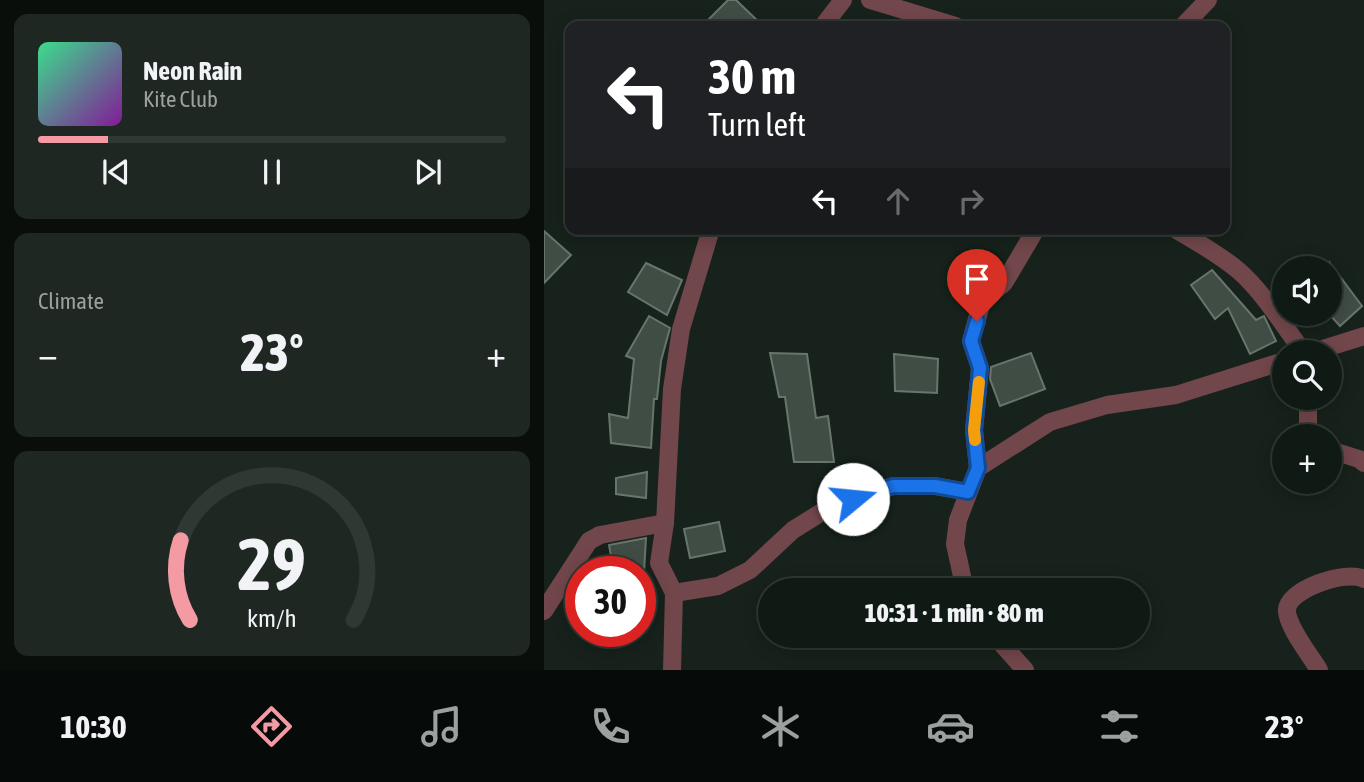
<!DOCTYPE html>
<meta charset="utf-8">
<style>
body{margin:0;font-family:"Asap Condensed",sans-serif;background:#1e2722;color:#f1f3f6;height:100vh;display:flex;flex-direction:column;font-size:26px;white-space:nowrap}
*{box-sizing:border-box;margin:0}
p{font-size:23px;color:#9ca1a0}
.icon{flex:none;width:38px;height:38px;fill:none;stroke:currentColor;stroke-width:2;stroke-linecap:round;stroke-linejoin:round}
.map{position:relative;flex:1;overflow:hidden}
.details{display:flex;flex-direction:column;gap:14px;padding:14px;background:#090e0b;width:544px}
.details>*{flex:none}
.banner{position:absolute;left:21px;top:21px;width:665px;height:214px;border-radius:14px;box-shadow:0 4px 18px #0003,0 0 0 2px #303834;background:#202124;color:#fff;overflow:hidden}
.tools{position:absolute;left:728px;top:256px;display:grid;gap:14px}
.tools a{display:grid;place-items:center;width:70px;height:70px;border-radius:50%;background:#101a14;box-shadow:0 4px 18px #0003,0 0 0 2px #303834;font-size:35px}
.speed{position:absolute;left:21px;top:556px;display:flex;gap:14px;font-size:35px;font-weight:700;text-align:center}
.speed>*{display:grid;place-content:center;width:91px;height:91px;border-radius:50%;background:#101a14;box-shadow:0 4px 18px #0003,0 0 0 2px #303834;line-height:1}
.speed .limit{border:10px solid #d22;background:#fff;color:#111}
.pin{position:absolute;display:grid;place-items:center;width:60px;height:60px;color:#fff;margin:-72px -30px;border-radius:50% 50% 50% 0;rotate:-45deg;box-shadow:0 0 7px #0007}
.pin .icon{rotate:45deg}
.me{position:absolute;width:77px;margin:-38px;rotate:73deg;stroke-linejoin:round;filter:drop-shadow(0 0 5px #0008)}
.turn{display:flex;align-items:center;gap:24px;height:147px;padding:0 28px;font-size:32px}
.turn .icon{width:91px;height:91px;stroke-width:2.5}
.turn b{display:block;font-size:49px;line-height:60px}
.lanes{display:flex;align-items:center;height:66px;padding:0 28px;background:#0003;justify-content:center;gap:35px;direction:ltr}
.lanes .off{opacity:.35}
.big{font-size:52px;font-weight:800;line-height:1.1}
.details .tile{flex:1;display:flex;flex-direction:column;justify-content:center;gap:10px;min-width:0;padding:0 24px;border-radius:14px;background:#1e2722}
.details .dial{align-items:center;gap:0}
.dial svg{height:182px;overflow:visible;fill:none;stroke:#303834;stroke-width:7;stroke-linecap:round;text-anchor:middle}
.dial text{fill:#f1f3f6;stroke:none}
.song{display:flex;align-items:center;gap:21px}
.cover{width:84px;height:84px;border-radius:10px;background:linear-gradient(135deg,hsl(150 70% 55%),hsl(290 70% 35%))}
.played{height:7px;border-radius:4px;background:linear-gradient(90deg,#f49aa3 15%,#303834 15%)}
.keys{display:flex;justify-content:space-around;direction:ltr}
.heat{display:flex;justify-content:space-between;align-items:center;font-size:38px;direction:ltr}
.trip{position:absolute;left:214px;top:578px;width:392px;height:70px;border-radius:35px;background:#101a14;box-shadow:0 4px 18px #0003,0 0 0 2px #303834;font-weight:800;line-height:70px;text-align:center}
.tab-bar{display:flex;height:112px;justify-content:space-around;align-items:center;background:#060a08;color:#9ca1a0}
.tab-bar .icon{width:49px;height:49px}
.tab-bar .selected{color:#f49aa3}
.tab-bar b{font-size:32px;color:#f1f3f6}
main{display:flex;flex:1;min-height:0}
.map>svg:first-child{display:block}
</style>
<main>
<section class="details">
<div class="tile">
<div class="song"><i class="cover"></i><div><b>Neon Rain</b><p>Kite Club</p></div></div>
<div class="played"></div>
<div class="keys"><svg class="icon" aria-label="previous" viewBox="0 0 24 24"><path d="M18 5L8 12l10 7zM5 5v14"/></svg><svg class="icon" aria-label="pause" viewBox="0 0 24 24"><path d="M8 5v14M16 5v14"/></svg><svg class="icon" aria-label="next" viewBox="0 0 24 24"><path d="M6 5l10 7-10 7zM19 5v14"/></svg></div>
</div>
<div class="tile"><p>Climate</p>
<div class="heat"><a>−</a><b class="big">23°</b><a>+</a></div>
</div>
<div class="tile dial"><svg viewBox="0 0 100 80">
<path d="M14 69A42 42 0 1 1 86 69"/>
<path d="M14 69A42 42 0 0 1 10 34" stroke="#f49aa3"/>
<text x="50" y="56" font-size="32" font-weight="700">29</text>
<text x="50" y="72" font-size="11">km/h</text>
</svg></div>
</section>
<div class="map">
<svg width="820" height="670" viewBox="0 0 820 670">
<rect width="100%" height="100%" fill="#16221b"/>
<g fill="#404d45" stroke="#67756c" stroke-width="2">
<polygon points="184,0 192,0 219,26 158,26"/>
<polygon points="0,231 27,255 0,283"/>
<polygon points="102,263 138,280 123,315 84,292"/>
<polygon points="786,263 818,306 796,326 786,315"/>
<polygon points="668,270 712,320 720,316 732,341 706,354 684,308 671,319 647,285"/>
<polygon points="105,316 126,328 117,361 113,399 110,399 107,448 67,443 65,414 84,418 90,359 82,356"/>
<polygon points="226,353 263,354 272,418 284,416 290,462 250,462 241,397 235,397"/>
<polygon points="487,353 501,389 456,406 446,379 447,367"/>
<polygon points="350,354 394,359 393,393 351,391"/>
<polygon points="103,472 102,498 72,494 72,478"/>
<polygon points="175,522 181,551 146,558 140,529"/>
<polygon points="102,538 100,572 70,572 65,545"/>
</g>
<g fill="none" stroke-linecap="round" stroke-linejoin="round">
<g stroke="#72474b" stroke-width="18">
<polyline points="326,0 412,26"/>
<polyline points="279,26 299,0"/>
<polyline points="639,26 664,0"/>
<path d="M631 229C653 242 675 254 695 271 718 291 741 327 759 352"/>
<polyline points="769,352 820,336"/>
<polyline points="764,397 764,426 770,436"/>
<polyline points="786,450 815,459 820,463"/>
<polyline points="434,468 506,422 563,405 632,395 740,361"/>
<polyline points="421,590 411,544 414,520 434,468 430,430 436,368 427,341 438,301 460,283 492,229"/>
<polyline points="130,593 174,586 206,570 249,530 289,505 349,486 391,486 424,492"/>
<polyline points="0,611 45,541 56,535 121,523"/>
<polyline points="450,635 481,670"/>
<polyline points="128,670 130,593 115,563 121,523 128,389 137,329 167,229"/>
<path d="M775 670C766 655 745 629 743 612 740 590 803 569 820 579"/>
</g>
</g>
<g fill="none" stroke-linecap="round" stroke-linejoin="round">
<g stroke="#114b97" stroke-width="18">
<polyline id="route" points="309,499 349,486 391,486 424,492 434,468 430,430 436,368 427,341 433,321"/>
</g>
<use href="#route" stroke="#1a73e8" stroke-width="12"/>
<polyline stroke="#f59e0b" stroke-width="12" points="431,440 430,430 435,382"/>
</g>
</svg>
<div class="tools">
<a><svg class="icon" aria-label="sound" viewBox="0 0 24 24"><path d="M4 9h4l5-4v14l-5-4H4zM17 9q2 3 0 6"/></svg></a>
<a><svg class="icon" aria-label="search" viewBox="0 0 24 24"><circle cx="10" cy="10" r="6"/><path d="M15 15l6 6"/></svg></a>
<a>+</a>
</div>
<div class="speed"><div class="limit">30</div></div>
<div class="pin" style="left:433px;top:321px;background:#d93025"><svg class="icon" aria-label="arrive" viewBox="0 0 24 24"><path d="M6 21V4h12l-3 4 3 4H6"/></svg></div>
<svg class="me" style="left:309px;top:499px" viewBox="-20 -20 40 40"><circle r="19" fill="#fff"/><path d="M0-13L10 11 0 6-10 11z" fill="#1a73e8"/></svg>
<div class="trip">10:31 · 1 min · 80 m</div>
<div class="banner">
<div class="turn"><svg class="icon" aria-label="left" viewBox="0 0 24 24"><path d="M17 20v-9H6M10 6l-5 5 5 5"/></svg><div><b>30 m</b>Turn left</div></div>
<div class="lanes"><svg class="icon" aria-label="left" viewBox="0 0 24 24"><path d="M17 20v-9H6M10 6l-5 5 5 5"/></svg><svg class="icon off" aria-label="ahead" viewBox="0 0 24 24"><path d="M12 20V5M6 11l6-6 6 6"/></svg><svg class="icon off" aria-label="right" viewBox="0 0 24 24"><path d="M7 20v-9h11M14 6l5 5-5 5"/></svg></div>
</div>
</div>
</main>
<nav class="tab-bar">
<b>10:30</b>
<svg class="icon selected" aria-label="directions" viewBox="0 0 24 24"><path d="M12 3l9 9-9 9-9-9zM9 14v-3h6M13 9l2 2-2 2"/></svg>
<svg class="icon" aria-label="music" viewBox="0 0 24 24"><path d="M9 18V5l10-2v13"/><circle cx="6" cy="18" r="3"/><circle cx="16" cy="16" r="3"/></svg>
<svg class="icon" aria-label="phone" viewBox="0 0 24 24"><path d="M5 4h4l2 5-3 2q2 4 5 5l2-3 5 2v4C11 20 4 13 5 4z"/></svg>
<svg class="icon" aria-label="climate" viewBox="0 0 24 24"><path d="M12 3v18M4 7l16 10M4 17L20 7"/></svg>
<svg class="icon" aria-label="car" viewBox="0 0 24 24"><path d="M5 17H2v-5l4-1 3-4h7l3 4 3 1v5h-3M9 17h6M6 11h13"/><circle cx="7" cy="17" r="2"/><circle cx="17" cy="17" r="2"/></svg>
<svg class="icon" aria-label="filters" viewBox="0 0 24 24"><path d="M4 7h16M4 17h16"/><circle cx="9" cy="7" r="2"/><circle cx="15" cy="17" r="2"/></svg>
<b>23°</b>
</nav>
